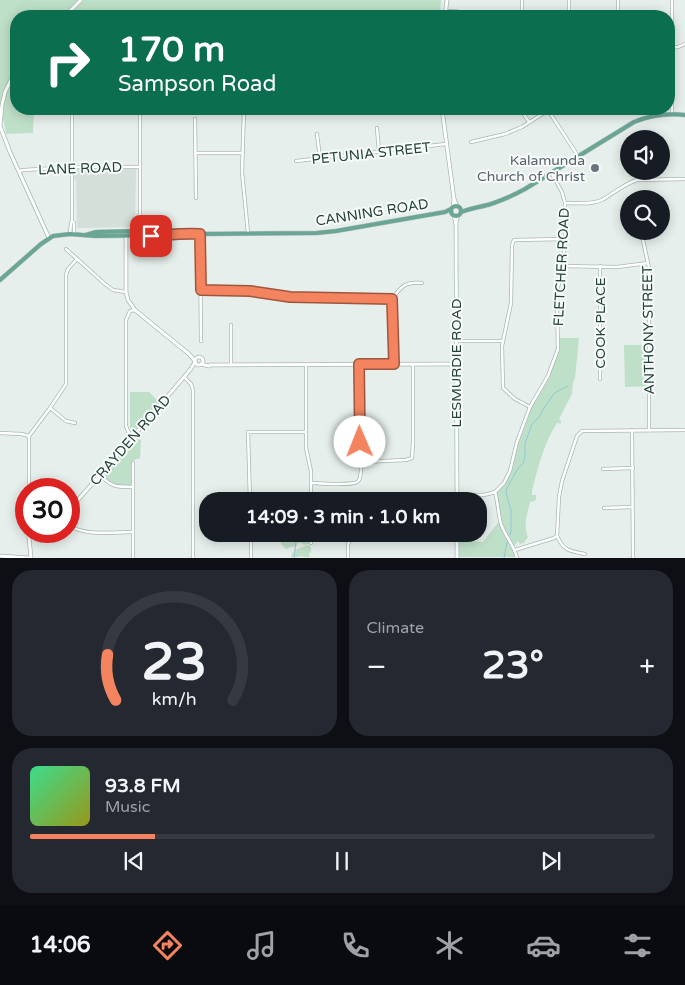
<!DOCTYPE html>
<meta charset="utf-8">
<style>
body{margin:0;font-family:"Varela Round",sans-serif;background:#242831;color:#f1f3f6;height:100vh;display:flex;flex-direction:column;font-size:19px;white-space:nowrap}
*{box-sizing:border-box;margin:0}
p{font-size:16px;color:#9ea1a6}
.icon{flex:none;width:28px;height:28px;fill:none;stroke:currentColor;stroke-width:2;stroke-linecap:round;stroke-linejoin:round}
.map{position:relative;height:558px;overflow:hidden}
.details{display:flex;flex-direction:column;gap:12px;padding:12px;background:#0d0f14;flex:1}
.details>*{flex:none}
.hud{position:absolute;left:10px;top:10px;width:665px;height:105px;border-radius:20px;box-shadow:0 2px 12px #0003;background:#0b6e4f;color:#fff;overflow:hidden}
.tools{position:absolute;left:620px;top:130px;display:grid;gap:10px}
.tools a{display:grid;place-items:center;width:50px;height:50px;border-radius:50%;background:#171b24;box-shadow:0 2px 12px #0003;font-size:25px}
.speed{position:absolute;left:15px;top:478px;display:flex;gap:10px;font-size:25px;font-weight:700;text-align:center}
.speed>*{display:grid;place-content:center;width:65px;height:65px;border-radius:50%;background:#171b24;box-shadow:0 2px 12px #0003;line-height:1}
.speed .limit{border:8px solid #d22;background:#fff;color:#111}
.pin{position:absolute;display:grid;place-items:center;width:42px;height:42px;color:#fff;margin:-21px;border-radius:10px;box-shadow:0 2px 8px #0006}
.me{position:absolute;width:55px;margin:-28px;rotate:359deg;stroke-linejoin:round;filter:drop-shadow(0 0 4px #0008)}
.turn{display:flex;align-items:center;gap:18px;height:105px;padding:0 25px;font-size:22px}
.turn .icon{width:65px;height:65px;stroke-width:2.5}
.turn b{display:block;font-size:35px;line-height:42px}
.big{font-size:38px;font-weight:700;line-height:1.1}
.details .card{flex:1;display:flex;flex-direction:column;justify-content:center;gap:8px;min-width:0;padding:0 18px;border-radius:20px;background:#242831}
.details .dial{align-items:center;gap:0}
.dial svg{height:130px;overflow:visible;fill:none;stroke:#363941;stroke-width:7;stroke-linecap:round;text-anchor:middle}
.dial text{fill:#f1f3f6;stroke:none}
.song{display:flex;align-items:center;gap:15px}
.cover{width:60px;height:60px;border-radius:8px;background:linear-gradient(135deg,hsl(150 70% 55%),hsl(60 70% 35%))}
.played{height:5px;border-radius:2px;background:linear-gradient(90deg,#f4845f 20%,#363941 20%)}
.keys{display:flex;justify-content:space-around;direction:ltr}
.heat{display:flex;justify-content:space-between;align-items:center;font-size:28px;direction:ltr}
.details .tiles{flex:1;display:grid;gap:12px;grid-template-columns:1fr 1fr}
.card:last-child{grid-column:span 2}
.trip{position:absolute;left:199px;top:492px;width:288px;height:50px;border-radius:20px;background:#171b24;box-shadow:0 2px 12px #0003;font-weight:700;line-height:50px;text-align:center}
.dock{display:flex;height:80px;justify-content:space-around;align-items:center;background:#090b0e;color:#9ea1a6}
.dock .icon{width:35px;height:35px}
.dock .on{color:#f4845f}
.dock b{font-size:22px;color:#f1f3f6}
.map>svg:first-child{display:block}
</style>
<div class="map">
<svg width="685" height="558" viewBox="0 0 685 558">
<rect width="100%" height="100%" fill="#e6efeb"/>
<polygon fill="#d4dfda" points="74,169 136,169 135,227 77,228 76,181 74,178"/>
<g fill="#bfe0c8">
<polygon points="0,0 441,0 440,16 16,16 16,109 34,109 33,133 6,134 4,121 0,120"/>
<path d="M558 338H579L575 378 573 382 572 394 559 419 561 421V424L557 423C544 443 538 467 532 491V495H536V499L535 501 530 502C527 514 523 526 528 537L524 543 520 544 518 541 513 547 517 557H457V542L462 540 468 541 483 542 500 520 495 492 504 483 510 471 517 442 530 408 548 376 558 350Z"/>
<polygon points="624,345 649,345 649,386 625,387"/>
<polygon points="130,392 149,392 161,404 138,432 130,428"/>
<polygon points="133,438 141,440 140,458 134,460 133,487 112,485 100,475"/>
<polygon points="278,534 311,534 311,543 305,545 301,543 298,543 296,546 291,547 286,549 281,544 280,535"/>
<path d="M308 545 311 547V551L309 554 310 557H303L302 556 298 557H291C292 549 301 548 308 545Z"/>
</g>
<g fill="none" stroke-linecap="round" stroke-linejoin="round">
<g stroke="#8ec9d4" stroke-width="1">
<polyline points="510,535 511,529 511,510 506,493 507,488 517,470 524,462 525,453 525,443 532,424 539,417 544,408 553,395 556,392 568,386"/>
<polyline points="294,558 297,534"/>
<polyline points="504,558 507,542"/>
</g>
<g stroke="#a8b8b2" stroke-width="4">
<g id="minor">
<polyline points="569,0 569,16"/>
<polyline points="618,0 618,16"/>
<polyline points="672,0 672,114"/>
<path d="M446 11C454 12 461 10 467 16"/>
<polyline points="522,16 522,0"/>
<polyline points="669,48 678,47 685,44"/>
<polyline points="72,109 72,221 74,223 74,234"/>
<polyline points="244,109 242,172 248,233"/>
<polyline points="522,109 523,113 529,122"/>
<polyline points="548,110 578,156"/>
<polyline points="195,119 196,198"/>
<polyline points="377,128 379,152"/>
<polyline points="317,134 320,158"/>
<polyline points="471,142 505,134 522,127 550,109"/>
<polyline points="196,153 242,153"/>
<polyline points="296,161 446,144"/>
<polyline points="19,171 24,170 72,167 140,167"/>
<path d="M565 203C577 203 591 205 602 200 614 193 624 184 637 180L685 179"/>
<polyline points="140,214 141,217 141,232"/>
<polyline points="641,231 649,268 649,430"/>
<polyline points="70,234 71,223 72,221"/>
<polyline points="200,234 201,341"/>
<path d="M140 235C138 230 137 220 140 214V109"/>
<polyline points="66,249 105,284 113,290 126,292"/>
<polyline points="562,266 617,267 648,263"/>
<polyline points="600,266 600,379"/>
<polyline points="201,290 250,291 290,297 392,299 394,364"/>
<path d="M392 299C401 287 405 281 422 283"/>
<polyline points="456,341 502,341"/>
<polyline points="231,365 231,325"/>
<polyline points="306,365 306,448 311,471 311,501"/>
<polyline points="184,377 191,384 193,390 193,558"/>
<polyline points="530,407 515,399 503,388 502,346 511,303 512,245 514,240 565,239"/>
<polyline points="50,408 66,421 75,423"/>
<polyline points="632,430 633,558"/>
<polyline points="0,433 22,434 29,436 29,489"/>
<polyline points="29,436 50,408 66,384 66,275 68,269 77,259"/>
<polyline points="133,438 128,431 126,426 126,320 130,311 135,310"/>
<polyline points="361,462 406,460 412,458 413,442 413,364"/>
<polyline points="133,463 133,558"/>
<polyline points="603,469 633,468"/>
<path d="M100 475C111 487 117 487 133 487"/>
<path d="M311 483C320 483 351 486 357 482 361 480 360 475 361 471L359 364"/>
<path d="M495 492C498 502 498 514 501 524 505 536 514 545 517 558"/>
<polyline points="457,495 483,495 488,494 495,492 504,483 510,471 517,442 530,407 548,376 558,349 557,306 558,287 562,271 565,241 565,203 562,192 552,174"/>
<polyline points="250,501 248,432 305,432"/>
<polyline points="604,508 632,507"/>
<path d="M69 526C87 536 113 532 133 532"/>
<polyline points="29,531 29,537"/>
<polyline points="251,534 251,558"/>
<polyline points="311,534 311,543"/>
<path d="M557 536C564 551 569 551 585 554"/>
<polyline points="515,550 554,538 557,536 559,497 562,481 577,436 582,431 685,430"/>
<polyline points="348,558 348,544 354,534"/>
</g>
</g>
<g stroke="#a8b8b2" stroke-width="4.5">
<g id="tertiary">
<polyline points="65,16 81,0"/>
<polyline points="445,16 447,0"/>
<polyline points="16,70 5,92 2,105 0,126 10,152 49,238"/>
<polyline points="442,109 454,199 457,206"/>
<polyline points="453,207 454,199"/>
<polyline points="126,235 126,292 128,300 135,310 189,354 195,361"/>
<circle cx="199" cy="361" r="4"/>
<polyline points="201,364 209,366 210,365 456,364"/>
<polyline points="69,510 100,475 190,370 195,362"/>
<polyline points="29,537 31,558"/>
<polyline points="29,537 45,534 47,531"/>
<polyline points="0,556 29,558"/>
</g>
</g>
<g stroke="#a4bbb3" stroke-width="4.5">
<g id="secondary">
<polyline points="454,215 456,224 457,501"/>
<polyline points="456,223 458,215"/>
<polyline points="457,534 457,558"/>
</g>
</g>
<g stroke="#c2cac8" stroke-width="5">
<g id="primary">
<circle cx="456" cy="211" r="5"/>
<path d="M461 212C471 208 481 207 491 204 503 200 514 195 525 189L634 122C651 115 667 113 685 115"/>
<polyline points="86,235 96,232 138,231 171,231 181,233 200,234 317,233 336,231 445,212 451,209"/>
<polyline points="0,280 41,244 53,236 70,234 95,236 177,235 181,233"/>
</g>
</g>
<use href="#minor" stroke="#fff" stroke-width="2.5"/>
<use href="#tertiary" stroke="#fff" stroke-width="3"/>
<use href="#secondary" stroke="#fff" stroke-width="3"/>
<use href="#primary" stroke="#6aa596" stroke-width="4"/>
</g>
<g fill="none" stroke-linecap="round" stroke-linejoin="round">
<g stroke="#9f563e" stroke-width="12">
<path id="route" d="M151 236C168 235 183 233 200 234L201 290 250 291 290 297 392 299 394 364H359L360 442"/>
</g>
<use href="#route" stroke="#f4845f" stroke-width="9"/>
</g>
<circle fill="#6b7280" stroke="#f7fbf9" stroke-width="2" cx="595" cy="168" r="5"/>
<g text-anchor="middle" stroke-width="4" stroke-linejoin="round" paint-order="stroke">
<g font-size="14" fill="#24423a" stroke="#f7fbf9">
<text transform="translate(371 153) rotate(-6)" y="5">PETUNIA STREET</text>
<text transform="translate(80 168) rotate(-2)" y="5">LANE ROAD</text>
<text transform="translate(372 212) rotate(-9)" y="5">CANNING ROAD</text>
<text transform="translate(561 267) rotate(-87)" y="5">FLETCHER ROAD</text>
<text transform="translate(600 323) rotate(-90)" y="5">COOK PLACE</text>
<text transform="translate(648 330) rotate(-91)" y="5">ANTHONY STREET</text>
<text transform="translate(456 363) rotate(-90)" y="5">LESMURDIE ROAD</text>
<text transform="translate(130 440) rotate(-49)" y="5">CRAYDEN ROAD</text>
</g>
<g font-size="14" fill="#5b616d" stroke="#f7fbf9" text-anchor="end">
<text x="585" y="165">Kalamunda<tspan x="585" dy="16">Church of Christ</tspan></text>
</g>
</g>
</svg>
<div class="tools">
<a><svg class="icon" aria-label="sound" viewBox="0 0 24 24"><path d="M4 9h4l5-4v14l-5-4H4zM17 9q2 3 0 6"/></svg></a>
<a><svg class="icon" aria-label="search" viewBox="0 0 24 24"><circle cx="10" cy="10" r="6"/><path d="M15 15l6 6"/></svg></a>
</div>
<div class="speed"><div class="limit">30</div></div>
<div class="pin" style="left:151px;top:236px;background:#d93025"><svg class="icon" aria-label="arrive" viewBox="0 0 24 24"><path d="M6 21V4h12l-3 4 3 4H6"/></svg></div>
<svg class="me" style="left:360px;top:442px" viewBox="-20 -20 40 40"><circle r="19" fill="#fff"/><path d="M0-13L10 11 0 6-10 11z" fill="#f4845f"/></svg>
<div class="trip">14:09 · 3 min · 1.0 km</div>
<div class="hud">
<div class="turn"><svg class="icon" aria-label="right" viewBox="0 0 24 24"><path d="M7 20v-9h11M14 6l5 5-5 5"/></svg><div><b>170 m</b>Sampson Road</div></div>
</div>
</div>
<section class="details">
<div class="tiles">
<div class="card dial"><svg viewBox="0 0 100 80">
<path d="M14 69A42 42 0 1 1 86 69"/>
<path d="M14 69A42 42 0 0 1 9 41" stroke="#f4845f"/>
<text x="50" y="56" font-size="32" font-weight="700">23</text>
<text x="50" y="72" font-size="11">km/h</text>
</svg></div>
<div class="card"><p>Climate</p>
<div class="heat"><a>−</a><b class="big">23°</b><a>+</a></div>
</div>
<div class="card">
<div class="song"><i class="cover"></i><div><b>93.8 FM</b><p>Music</p></div></div>
<div class="played"></div>
<div class="keys"><svg class="icon" aria-label="previous" viewBox="0 0 24 24"><path d="M18 5L8 12l10 7zM5 5v14"/></svg><svg class="icon" aria-label="pause" viewBox="0 0 24 24"><path d="M8 5v14M16 5v14"/></svg><svg class="icon" aria-label="next" viewBox="0 0 24 24"><path d="M6 5l10 7-10 7zM19 5v14"/></svg></div>
</div>
</div>
</section>
<nav class="dock">
<b>14:06</b>
<svg class="icon on" aria-label="directions" viewBox="0 0 24 24"><path d="M12 3l9 9-9 9-9-9zM9 14v-3h6M13 9l2 2-2 2"/></svg>
<svg class="icon" aria-label="music" viewBox="0 0 24 24"><path d="M9 18V5l10-2v13"/><circle cx="6" cy="18" r="3"/><circle cx="16" cy="16" r="3"/></svg>
<svg class="icon" aria-label="phone" viewBox="0 0 24 24"><path d="M5 4h4l2 5-3 2q2 4 5 5l2-3 5 2v4C11 20 4 13 5 4z"/></svg>
<svg class="icon" aria-label="climate" viewBox="0 0 24 24"><path d="M12 3v18M4 7l16 10M4 17L20 7"/></svg>
<svg class="icon" aria-label="car" viewBox="0 0 24 24"><path d="M5 17H2v-5l4-1 3-4h7l3 4 3 1v5h-3M9 17h6M6 11h13"/><circle cx="7" cy="17" r="2"/><circle cx="17" cy="17" r="2"/></svg>
<svg class="icon" aria-label="filters" viewBox="0 0 24 24"><path d="M4 7h16M4 17h16"/><circle cx="9" cy="7" r="2"/><circle cx="15" cy="17" r="2"/></svg>
</nav>
